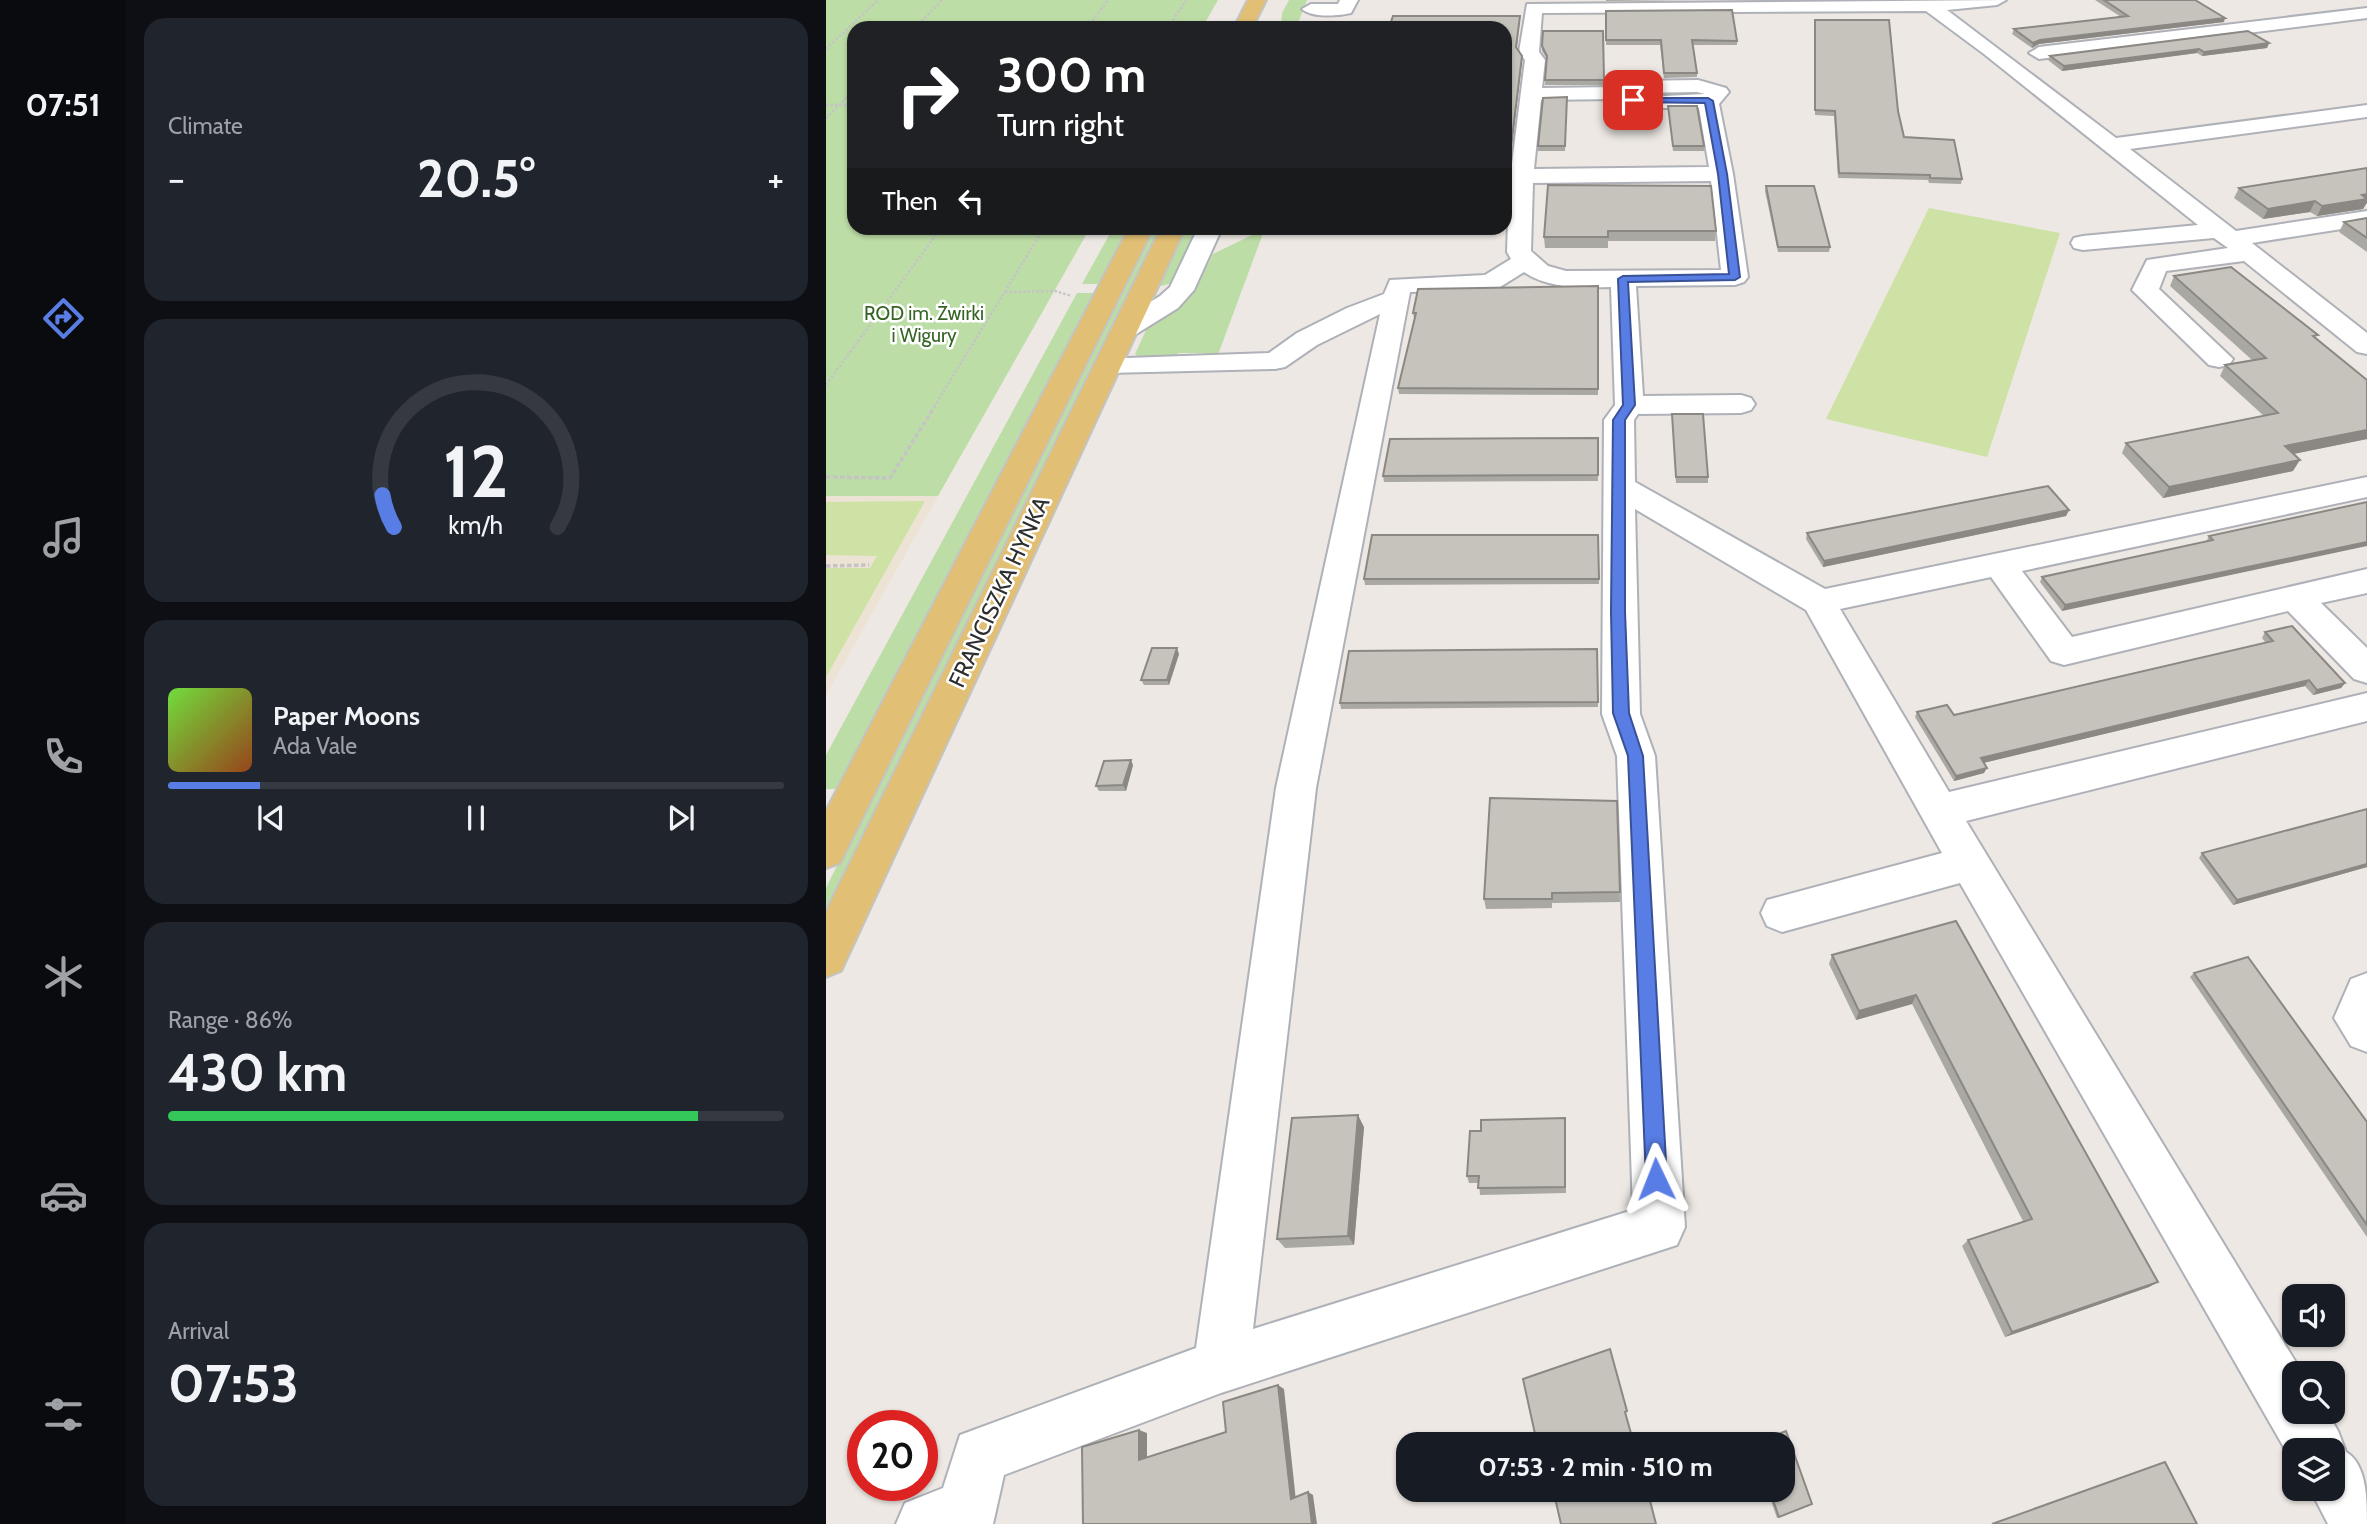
<!DOCTYPE html>
<meta charset="utf-8">
<style>
body{margin:0;font-family:Cabin,sans-serif;background:#20242c;color:#f1f3f6;height:100vh;display:flex;flex-direction:column;font-size:26px;white-space:nowrap}
*{box-sizing:border-box;margin:0}
p{font-size:23px;color:#9ea1a6}
.icon{flex:none;width:38px;height:38px;fill:none;stroke:currentColor;stroke-width:2;stroke-linecap:round;stroke-linejoin:round}
.map{position:relative;flex:1;overflow:hidden}
.sheet{display:flex;flex-direction:column;gap:18px;padding:18px;background:#0d0f14;width:700px}
.sheet>*{flex:none}
.banner{position:absolute;left:21px;top:21px;width:665px;height:214px;border-radius:21px;box-shadow:0 2px 5px #0004;background:#202124;color:#fff;overflow:hidden}
.controls{position:absolute;left:1456px;top:1284px;display:grid;gap:14px}
.controls a{display:grid;place-items:center;width:63px;height:63px;border-radius:14px;background:#171b24;box-shadow:0 2px 5px #0004;font-size:35px}
.speed{position:absolute;left:21px;top:1410px;display:flex;gap:14px;font-size:35px;font-weight:700;text-align:center}
.speed>*{display:grid;place-content:center;width:91px;height:91px;border-radius:50%;background:#171b24;box-shadow:0 2px 5px #0004;line-height:1}
.speed .limit{border:10px solid #d22;background:#fff;color:#111}
.pin{position:absolute;display:grid;place-items:center;width:60px;height:60px;color:#fff;margin:-30px;border-radius:14px;box-shadow:0 4px 10px #0006}
.me{position:absolute;width:77px;margin:-38px;rotate:358deg;stroke-linejoin:round;filter:drop-shadow(0 0 5px #0008)}
.turn{display:flex;align-items:center;gap:24px;height:147px;padding:0 35px;font-size:32px}
.turn .icon{width:91px;height:91px;stroke-width:2.5}
.turn b{display:block;font-size:49px;line-height:60px}
.then{display:flex;align-items:center;height:66px;padding:0 35px;background:#0003;gap:14px;font-size:26px}
.big{font-size:52px;font-weight:700;line-height:1.1}
.sheet .card{flex:1;display:flex;flex-direction:column;justify-content:center;gap:10px;min-width:0;padding:0 24px;border-radius:21px;background:#20242c}
.sheet .dial{align-items:center;gap:0}
.dial svg{height:182px;overflow:visible;fill:none;stroke:#363941;stroke-width:7;stroke-linecap:round;text-anchor:middle}
.dial text{fill:#f1f3f6;stroke:none}
.song{display:flex;align-items:center;gap:21px}
.cover{width:84px;height:84px;border-radius:10px;background:linear-gradient(135deg,hsl(100 70% 55%),hsl(20 70% 35%))}
.played{height:7px;border-radius:4px;background:linear-gradient(90deg,#587de5 15%,#363941 15%)}
.keys{display:flex;justify-content:space-around;direction:ltr}
.heat{display:flex;justify-content:space-between;align-items:center;font-size:38px;direction:ltr}
.charge{height:10px;border-radius:5px;background:linear-gradient(90deg,#34c759 86%,#363941 0)}
.trip{position:absolute;left:570px;top:1432px;width:399px;height:70px;border-radius:21px;background:#171b24;box-shadow:0 2px 5px #0004;font-weight:700;line-height:70px;text-align:center}
main{display:flex;flex:1;min-height:0}
.menu{display:flex;flex-direction:column;width:126px;justify-content:space-around;align-items:center;background:#090b0e;color:#9ea1a6}
.menu .icon{width:49px;height:49px}
.menu .active{color:#587de5}
.menu b{font-size:32px;color:#f1f3f6}
.map>svg:first-child{display:block}
</style>
<main>
<nav class="menu">
<b>07:51</b>
<svg class="icon active" aria-label="directions" viewBox="0 0 24 24"><path d="M12 3l9 9-9 9-9-9zM9 14v-3h6M13 9l2 2-2 2"/></svg>
<svg class="icon" aria-label="music" viewBox="0 0 24 24"><path d="M9 18V5l10-2v13"/><circle cx="6" cy="18" r="3"/><circle cx="16" cy="16" r="3"/></svg>
<svg class="icon" aria-label="phone" viewBox="0 0 24 24"><path d="M5 4h4l2 5-3 2q2 4 5 5l2-3 5 2v4C11 20 4 13 5 4z"/></svg>
<svg class="icon" aria-label="climate" viewBox="0 0 24 24"><path d="M12 3v18M4 7l16 10M4 17L20 7"/></svg>
<svg class="icon" aria-label="car" viewBox="0 0 24 24"><path d="M5 17H2v-5l4-1 3-4h7l3 4 3 1v5h-3M9 17h6M6 11h13"/><circle cx="7" cy="17" r="2"/><circle cx="17" cy="17" r="2"/></svg>
<svg class="icon" aria-label="filters" viewBox="0 0 24 24"><path d="M4 7h16M4 17h16"/><circle cx="9" cy="7" r="2"/><circle cx="15" cy="17" r="2"/></svg>
</nav>
<section class="sheet">
<div class="card"><p>Climate</p>
<div class="heat"><a>−</a><b class="big">20.5°</b><a>+</a></div>
</div>
<div class="card dial"><svg viewBox="0 0 100 80">
<path d="M14 69A42 42 0 1 1 86 69"/>
<path d="M14 69A42 42 0 0 1 9 55" stroke="#587de5"/>
<text x="50" y="56" font-size="32" font-weight="700">12</text>
<text x="50" y="72" font-size="11">km/h</text>
</svg></div>
<div class="card">
<div class="song"><i class="cover"></i><div><b>Paper Moons</b><p>Ada Vale</p></div></div>
<div class="played"></div>
<div class="keys"><svg class="icon" aria-label="previous" viewBox="0 0 24 24"><path d="M18 5L8 12l10 7zM5 5v14"/></svg><svg class="icon" aria-label="pause" viewBox="0 0 24 24"><path d="M8 5v14M16 5v14"/></svg><svg class="icon" aria-label="next" viewBox="0 0 24 24"><path d="M6 5l10 7-10 7zM19 5v14"/></svg></div>
</div>
<div class="card"><p>Range · 86%</p><b class="big">430 km</b><div class="charge"></div></div>
<div class="card"><p>Arrival</p><b class="big">07:53</b></div>
</section>
<div class="map">
<svg width="1541" height="1524" viewBox="0 0 1541 1524">
<rect width="100%" height="100%" fill="#ede8e3"/>
<polygon fill="#ece3d5" points="0,496 112,496 0,695"/>
<g fill="#bddda6">
<polygon points="0,0 392,0 376,28 28,28 28,228 264,228 112,496 0,496"/>
<polygon points="463,0 481,0 470,28 455,28 456,13"/>
<polygon points="287,228 304,228 274,284 256,284"/>
<polygon points="327,228 336,228 0,920 0,888"/>
<polygon points="358,228 371,228 346,283 335,286 332,285"/>
<polygon points="429,228 439,228 390,360 385,360 387,353 352,353 349,360 314,358 309,354 322,326 369,290 387,254 426,235"/>
<polygon points="251,293 270,293 13,784 9,789 0,789 0,755"/>
</g>
<g fill="#cde2a4">
<polygon points="1103,208 1234,233 1161,457 1000,419"/>
<polygon points="99,501 0,677 0,568 44,568 51,556 0,555 0,502"/>
</g>
<g fill="none" stroke-linecap="round" stroke-linejoin="round">
<g stroke="#afb1b8" stroke-width="4">
<g id="minor">
<path d="M514 0H532L525 13C512 16 486 18 476 9L485 4H512Z"/>
<path d="M1180 0 1171 5 1121 10 1290 138 1541 105V117L1304 149 1410 231 1541 211V225L1426 243 1541 333V354L1531 352 1418 261 1340 271 1333 289 1407 359 1403 365 1393 367 1383 365 1306 290 1321 260 1402 248 1388 238 1257 250 1248 248 1245 243 1248 238 1257 236 1372 225 1158 54 1100 11 716 13 713 52 719 60 716 88 789 87 806 81 872 80 900 88 903 92 893 104 907 174 922 277 918 282 909 285 810 286 817 396 915 395 925 398 929 404 925 410 915 413 812 414 808 420 809 482 999 589 1541 477V497L1196 571 1246 637 1541 569V593L1495 603 1541 648V683L1528 679 1462 611 1238 665 1225 661 1165 577 1014 609 1123 792 1541 693V721L1140 821 1477 1374H1468V1412H1501L1512 1431 1520 1452C1541 1464 1541 1500 1541 1524H1502L1484 1489H1507V1451H1468V1465L1134 883 956 932 941 926 935 913 941 900 1116 853 980 610 809 509 814 714 829 756 859 1227 851 1245 395 1393 178 1475 167 1524H70L79 1503 117 1488 134 1435 370 1348 450 788 554 314 491 345 459 367 449 369 282 373 272 371 268 365 272 359 443 353 471 333 521 308 558 294 564 280 659 275 685 259 681 252 683 187 699 60 693 52 701 4ZM871 92 879 94 839 96 810 93ZM789 99 825 108H873L883 167 708 169 715 100ZM885 181 895 270 740 271 722 266 705 251 707 183ZM698 272C723 289 756 288 785 287L789 405 778 420 776 714 791 756 807 1210 427 1329 490 788 584 292 665 290 674 287Z"/>
<polygon points="1541,8 1541,18 1213,59 1203,53 1213,47"/>
<polygon points="372,228 396,228 368,290 352,308 307,336 298,338 289,336 285,330 289,324 334,296 344,287"/>
<polygon points="1541,973 1541,1052 1525,1046 1508,1018 1525,979"/>
</g>
</g>
<g stroke="#c4c4c4" stroke-width="4">
<g id="major">
<polygon points="422,0 440,0 426,28 408,28"/>
<polygon points="303,228 327,228 14,863 0,868 0,811"/>
<polygon points="335,228 359,228 15,971 0,977 0,912"/>
</g>
</g>
<g stroke="#c4c4c4" stroke-width="2.5" stroke-dasharray="2.5 2" stroke-linecap="butt">
<polyline points="89,28 116,0"/>
<polyline points="261,28 282,0"/>
<polyline points="342,28 360,0"/>
<polyline points="0,49 52,0"/>
<polyline points="0,105 28,105"/>
<polyline points="0,118 28,90"/>
<polyline points="179,292 229,291 246,296"/>
<polyline points="0,385 115,228"/>
<polyline points="108,407 218,228"/>
</g>
<g stroke="#c4c4c4" stroke-width="3.5" stroke-dasharray="4.5 2.5" stroke-linecap="butt">
<polyline points="0,477 64,478 109,406"/>
<polyline points="0,566 43,565"/>
</g>
<use href="#minor" fill="#fff" fill-rule="evenodd"/>
<use href="#major" fill="#e1bf74" fill-rule="evenodd"/>
</g>
<g fill="#aaa8a3">
<polygon points="780,0 865,0 780,1"/>
<polygon points="1269,0 1369,0 1398,22 1213,44 1206,48 1186,34 1188,29 1295,17"/>
<polygon points="780,11 911,41 911,45 867,45 871,73 871,77 838,78 834,45 780,45"/>
<polygon points="694,16 691,48 696,61 685,151 681,151 679,170 679,28"/>
<polygon points="989,20 1072,111 1078,137 1136,179 1135,184 1103,183 1102,180 1012,178 1008,116 989,115"/>
<polygon points="777,31 778,85 719,85 721,59 716,51 716,46"/>
<polygon points="1443,43 1441,48 1376,56 1371,53 1236,71 1222,60 1224,56"/>
<polygon points="741,97 739,151 712,151 712,146"/>
<polygon points="842,106 878,146 878,151 847,151"/>
<polygon points="1541,168 1541,203 1540,204 1537,209 1491,216 1484,212 1437,219 1408,198 1413,188"/>
<polygon points="885,186 890,231 889,241 782,241 782,248 719,248 718,237"/>
<polygon points="940,186 1004,247 1003,252 952,252 939,191"/>
<polygon points="1541,218 1541,252 1513,232 1518,222"/>
<polygon points="1348,276 1490,339 1541,380 1541,439 1467,454 1467,471 1337,498 1296,453 1300,443 1438,416 1394,376 1399,365 1426,360 1344,286"/>
<polygon points="772,286 772,395 573,394 572,388 589,319 588,319 587,313"/>
<polygon points="846,414 882,477 882,483 850,483"/>
<polygon points="772,438 772,481 558,482 557,476"/>
<polygon points="1541,502 1236,611 1214,582 1216,577 1380,542 1383,536"/>
<polygon points="1243,510 1240,516 997,567 980,539 981,533"/>
<polygon points="772,535 773,584 539,585 538,579"/>
<polygon points="1439,632 1519,683 1515,688 1487,695 1479,686 1157,763 1158,773 1128,781 1089,717 1091,712 1128,715 1440,643 1436,638"/>
<polygon points="771,649 772,707 515,709 514,703"/>
<polygon points="353,654 343,685 318,685 315,680"/>
<polygon points="307,765 300,791 273,791 270,786"/>
<polygon points="791,801 794,902 726,903 726,908 660,909 658,899"/>
<polygon points="1541,809 1541,867 1407,905 1373,858 1376,853"/>
<polygon points="1130,921 1332,1282 1323,1287 1179,1337 1136,1246 1142,1240 1197,1221 1086,1004 1030,1020 1003,964 1006,955"/>
<polygon points="1368,973 1541,1122 1541,1237 1364,977"/>
<polygon points="739,1118 740,1193 654,1195 653,1183 643,1183 641,1176 655,1131"/>
<polygon points="538,1127 528,1245 459,1248 451,1239"/>
<polygon points="960,1431 986,1504 951,1518 941,1489 957,1489 957,1444 927,1444"/>
</g>
<g fill="#8b8884">
<polygon points="1399,18 1398,22 1213,44 1206,48 1207,43 1214,40"/>
<polygon points="1443,43 1441,48 1376,56 1378,52"/>
<polygon points="1373,49 1371,53 1236,71 1238,66"/>
<polygon points="696,56 696,61 685,151 685,146"/>
<polygon points="1541,194 1541,203 1540,204 1537,209 1491,216 1496,206"/>
<polygon points="1489,201 1484,212 1437,219 1442,209"/>
<polygon points="1541,430 1541,439 1452,457 1459,446"/>
<polygon points="1474,460 1467,471 1337,498 1343,487"/>
<polygon points="1243,510 1240,516 997,567 998,561"/>
<polygon points="1541,542 1541,546 1236,611 1239,605"/>
<polygon points="351,648 353,654 343,685 341,680"/>
<polygon points="1483,680 1479,686 1153,764 1155,758"/>
<polygon points="1519,683 1515,688 1487,695 1491,690"/>
<polygon points="305,760 307,765 300,791 297,785"/>
<polygon points="1161,768 1158,773 1128,781 1130,776"/>
<polygon points="1541,864 1541,867 1407,905 1411,900"/>
<polygon points="1090,995 1086,1004 1030,1020 1033,1011"/>
<polygon points="532,1115 538,1127 528,1245 522,1236"/>
<polygon points="1332,1282 1323,1287 1179,1337 1186,1332"/>
<polygon points="452,1385 458,1389 470,1501 465,1499"/>
<polygon points="313,1430 321,1433 321,1463 313,1460"/>
<polygon points="482,1492 487,1495 491,1524 486,1524"/>
</g>
<g fill="#c6c3bd" stroke="#8b8884" stroke-width="2">
<polygon points="1278,0 1369,0 1399,18 1214,40 1207,43 1188,29 1302,16"/>
<polygon points="906,10 911,41 866,40 871,73 838,73 835,40 780,40 780,11"/>
<polygon points="567,16 694,16 690,47 696,56 685,146 681,146 679,162 679,28 563,28"/>
<polygon points="989,20 1063,20 1072,111 1078,137 1128,140 1136,179 1104,178 1104,175 1013,173 1009,111 989,110"/>
<polygon points="717,31 777,31 778,80 719,80 721,56 716,46"/>
<polygon points="1422,31 1443,43 1378,52 1373,49 1238,66 1224,56"/>
<polygon points="741,97 739,146 712,146 717,98"/>
<polygon points="842,106 871,106 878,146 847,146"/>
<polygon points="1541,168 1541,194 1536,195 1541,199 1496,206 1489,201 1442,209 1413,188"/>
<polygon points="722,185 885,186 890,231 782,231 782,237 718,237"/>
<polygon points="940,186 988,186 1004,247 952,247"/>
<polygon points="1541,218 1541,238 1518,222"/>
<polygon points="1405,267 1492,335 1487,336 1541,380 1541,430 1459,446 1474,460 1343,487 1300,443 1452,413 1399,365 1440,358 1348,276"/>
<polygon points="772,286 772,389 572,388 590,313 587,313 592,289"/>
<polygon points="846,414 877,414 882,477 850,477"/>
<polygon points="772,438 772,475 557,476 564,439"/>
<polygon points="1222,486 1243,510 998,561 981,533"/>
<polygon points="1541,502 1541,542 1239,605 1216,577 1387,540 1383,536"/>
<polygon points="546,535 772,535 773,579 538,579"/>
<polygon points="1466,626 1519,683 1491,690 1483,680 1155,758 1161,768 1130,776 1091,712 1121,705 1128,715 1447,641 1439,632"/>
<polygon points="326,648 351,648 341,680 315,680"/>
<polygon points="771,649 772,702 514,703 523,651"/>
<polygon points="305,760 297,785 270,786 278,761"/>
<polygon points="664,798 791,801 794,892 726,893 726,899 658,899"/>
<polygon points="1541,809 1541,864 1411,900 1376,853"/>
<polygon points="1130,921 1332,1282 1186,1332 1142,1240 1206,1219 1090,995 1033,1011 1006,955"/>
<polygon points="1422,957 1541,1122 1541,1225 1368,973"/>
<polygon points="532,1115 522,1236 451,1239 466,1118"/>
<polygon points="739,1118 739,1187 652,1188 653,1176 641,1176 644,1131 655,1131 655,1120"/>
<polygon points="784,1349 801,1411 799,1412 808,1444 716,1444 716,1442 711,1443 697,1379"/>
<polygon points="452,1385 465,1499 482,1492 486,1524 257,1524 256,1447 313,1430 313,1460 400,1432 397,1402"/>
<polygon points="960,1431 986,1504 953,1517 943,1489 957,1489 957,1444 928,1443"/>
<polygon points="1339,1462 1371,1524 1166,1524"/>
<polygon points="727,1489 821,1489 830,1524 735,1524"/>
</g>
<polygon fill="#587de5" stroke="#395195" stroke-width="2" points="807,98 882,98 887,101 901,174 914,277 909,280 802,282 809,405 799,420 799,612 803,713 817,756 841,1179 838,1187 830,1190 823,1187 820,1179 802,756 787,713 785,612 787,420 797,405 792,279 797,276 903,274 892,174 879,103 804,102"/>
<g text-anchor="middle" stroke-width="5" stroke-linejoin="round" paint-order="stroke">
<g font-size="19" fill="#376425" stroke="#fff">
<text x="98" y="320">ROD im. Żwirki<tspan x="98" dy="22">i Wigury</tspan></text>
</g>
<g font-size="23" fill="#2e2e2e" stroke="#fff">
<text transform="translate(173 592) rotate(-65)" y="8">FRANCISZKA HYNKA</text>
</g>
</g>
</svg>
<div class="controls">
<a><svg class="icon" aria-label="sound" viewBox="0 0 24 24"><path d="M4 9h4l5-4v14l-5-4H4zM17 9q2 3 0 6"/></svg></a>
<a><svg class="icon" aria-label="search" viewBox="0 0 24 24"><circle cx="10" cy="10" r="6"/><path d="M15 15l6 6"/></svg></a>
<a><svg class="icon" aria-label="layers" viewBox="0 0 24 24"><path d="M12 4l9 5-9 5-9-5zM3 14l9 5 9-5"/></svg></a>
</div>
<div class="speed"><div class="limit">20</div></div>
<div class="pin" style="left:807px;top:100px;background:#d93025"><svg class="icon" aria-label="arrive" viewBox="0 0 24 24"><path d="M6 21V4h12l-3 4 3 4H6"/></svg></div>
<svg class="me" style="left:830px;top:1179px" viewBox="-20 -20 40 40"><path d="M0-17L14 15 0 8-14 15z" fill="#587de5" stroke="#fff" stroke-width="4"/></svg>
<div class="trip">07:53 · 2 min · 510 m</div>
<div class="banner">
<div class="turn"><svg class="icon" aria-label="right" viewBox="0 0 24 24"><path d="M7 20v-9h11M14 6l5 5-5 5"/></svg><div><b>300 m</b>Turn right</div></div>
<div class="then">Then<svg class="icon" aria-label="left" viewBox="0 0 24 24"><path d="M17 20v-9H6M10 6l-5 5 5 5"/></svg></div>
</div>
</div>
</main>
